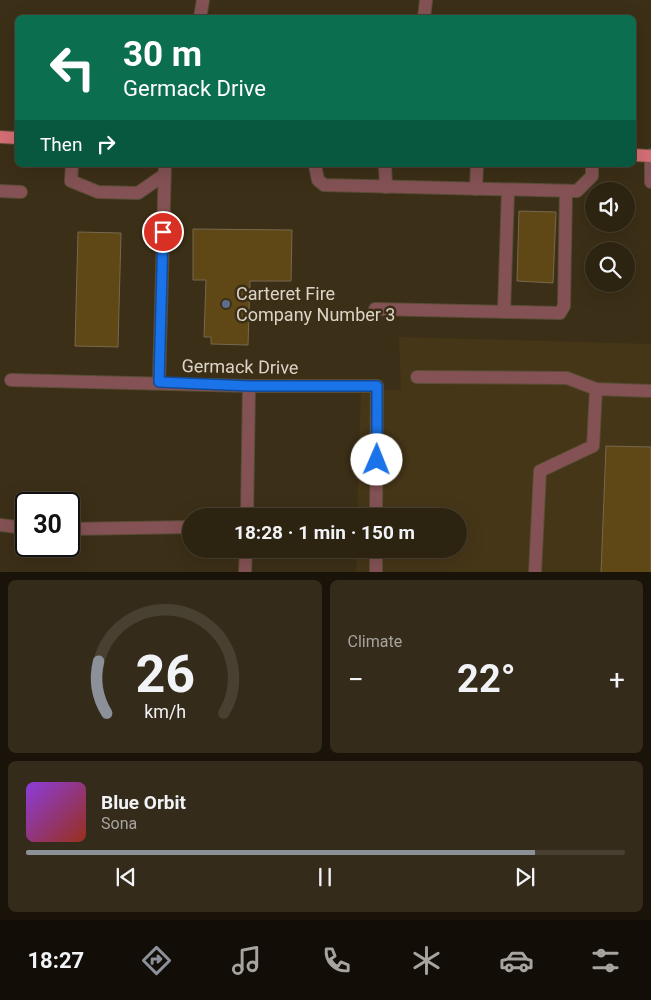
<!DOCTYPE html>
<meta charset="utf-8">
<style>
body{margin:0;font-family:Roboto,sans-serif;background:#352b1a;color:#f1f3f6;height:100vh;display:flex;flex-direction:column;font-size:19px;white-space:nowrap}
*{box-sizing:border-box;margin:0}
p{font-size:16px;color:#a7a49f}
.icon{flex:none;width:28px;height:28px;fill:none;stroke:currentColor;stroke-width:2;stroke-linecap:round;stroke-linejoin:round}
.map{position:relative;height:572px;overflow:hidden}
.side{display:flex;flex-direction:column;gap:8px;padding:8px;background:#191309;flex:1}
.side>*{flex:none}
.banner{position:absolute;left:15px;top:15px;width:621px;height:152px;border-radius:8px;box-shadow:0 5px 20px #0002,0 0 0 1px #484031;background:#0b6e4f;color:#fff;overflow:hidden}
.controls{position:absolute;left:585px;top:182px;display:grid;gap:10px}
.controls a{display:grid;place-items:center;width:50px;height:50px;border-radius:50%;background:#2d2311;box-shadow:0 5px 20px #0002,0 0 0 1px #484031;font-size:25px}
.speed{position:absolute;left:15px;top:492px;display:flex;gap:10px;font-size:25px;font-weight:700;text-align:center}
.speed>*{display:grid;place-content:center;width:65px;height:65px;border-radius:50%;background:#2d2311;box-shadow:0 5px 20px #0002,0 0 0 1px #484031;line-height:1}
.speed .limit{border:2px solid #111;border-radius:8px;background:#fff;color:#111}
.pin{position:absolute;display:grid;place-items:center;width:42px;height:42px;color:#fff;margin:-21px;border:2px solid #fff;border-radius:50%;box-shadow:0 1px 5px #0007}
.me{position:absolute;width:55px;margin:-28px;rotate:1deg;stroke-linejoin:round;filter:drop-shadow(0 0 4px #0008)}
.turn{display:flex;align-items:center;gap:18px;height:105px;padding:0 25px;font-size:22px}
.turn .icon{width:65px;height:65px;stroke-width:2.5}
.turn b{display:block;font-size:35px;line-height:42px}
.then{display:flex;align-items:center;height:48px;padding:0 25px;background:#0003;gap:10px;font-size:19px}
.big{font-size:38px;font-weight:700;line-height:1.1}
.side .widget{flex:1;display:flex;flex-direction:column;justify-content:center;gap:8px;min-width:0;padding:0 18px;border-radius:8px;background:#352b1a}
.side .dial{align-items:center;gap:0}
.dial svg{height:130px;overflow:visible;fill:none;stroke:#484031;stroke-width:7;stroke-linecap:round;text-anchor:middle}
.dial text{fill:#f1f3f6;stroke:none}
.song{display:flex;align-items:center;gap:15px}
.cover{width:60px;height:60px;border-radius:8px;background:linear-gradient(135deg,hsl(270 70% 55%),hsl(10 70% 35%))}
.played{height:5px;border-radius:2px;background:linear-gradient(90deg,#8c9099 85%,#484031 85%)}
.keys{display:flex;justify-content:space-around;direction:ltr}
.heat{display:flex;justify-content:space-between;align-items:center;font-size:28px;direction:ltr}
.side .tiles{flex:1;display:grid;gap:8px;grid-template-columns:1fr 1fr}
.widget:last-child{grid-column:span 2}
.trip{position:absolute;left:182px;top:508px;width:285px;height:50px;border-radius:25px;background:#2d2311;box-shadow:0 5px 20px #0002,0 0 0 1px #484031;font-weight:700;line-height:50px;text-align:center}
.menu{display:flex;height:80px;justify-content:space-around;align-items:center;background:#120e07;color:#a7a49f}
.menu .icon{width:35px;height:35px}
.menu .current{color:#8c9099}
.menu b{font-size:22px;color:#f1f3f6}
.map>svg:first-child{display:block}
</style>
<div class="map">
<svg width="651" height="573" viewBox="0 0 651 573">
<rect width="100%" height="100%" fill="#3c2f17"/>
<polygon fill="#463618" points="399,337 651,344 651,572 356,572 357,549 459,549 459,516 357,516 361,390 401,390"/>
<g fill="#5f4716" stroke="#77694f">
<polygon points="519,211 556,212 553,283 517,281"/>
<polygon points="193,229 292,230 291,281 250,281 248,345 211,344 211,337 204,337 206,280 193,280"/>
<polygon points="78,232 121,233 118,347 75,346"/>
<polygon points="606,446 651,447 651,573 601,573"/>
</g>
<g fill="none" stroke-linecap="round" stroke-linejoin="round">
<g stroke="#594d36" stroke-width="14">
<g id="minor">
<polyline points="200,18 203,0"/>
<polyline points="424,18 426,0"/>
<polyline points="651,155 651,182"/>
<polyline points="72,165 71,181 98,192 138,193 164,175"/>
<polyline points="315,165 318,180 324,185 577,191 592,176 592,165"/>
<polyline points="385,165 386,187"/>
<polyline points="476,189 477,165"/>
<polyline points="0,191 21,192"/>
<polyline points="375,309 560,313 564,306 566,191"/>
<polyline points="504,312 508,190"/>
<polyline points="417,377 567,378 596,389 651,391"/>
<polyline points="11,380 249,386 377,386 376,516"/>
<polyline points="159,382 165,165"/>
<polyline points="247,516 249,386"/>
<polyline points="0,525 26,528"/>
<polyline points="69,529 191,527"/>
<polyline points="245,573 246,549"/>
<polyline points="376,573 376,549"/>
<polyline points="535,573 540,471 593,446 596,389"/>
</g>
</g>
<g stroke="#594d36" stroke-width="14">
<g id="major">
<polyline points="0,137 18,138"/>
<polyline points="634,155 651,156"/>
</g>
</g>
<use href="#minor" stroke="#845254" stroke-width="12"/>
<use href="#major" stroke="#d46e75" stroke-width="12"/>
</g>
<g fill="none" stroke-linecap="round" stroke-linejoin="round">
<g stroke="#114b97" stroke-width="12">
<polyline id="route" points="163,232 159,382 250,386 377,386 377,460"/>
</g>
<use href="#route" stroke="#1a73e8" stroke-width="9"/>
</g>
<circle fill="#5c6f8a" stroke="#3c2f17" stroke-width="2" cx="226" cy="304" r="5"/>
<g text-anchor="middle" stroke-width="5" stroke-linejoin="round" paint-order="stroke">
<g font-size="18" fill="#dcd4c6" stroke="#3c2f17" text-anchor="start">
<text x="236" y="300">Carteret Fire<tspan x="236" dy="21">Company Number 3</tspan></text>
</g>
<g font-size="18" fill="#dcd4c6" stroke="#3c2f17">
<text transform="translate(240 367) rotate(1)" y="6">Germack Drive</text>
</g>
</g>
</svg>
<div class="controls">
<a><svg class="icon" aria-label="sound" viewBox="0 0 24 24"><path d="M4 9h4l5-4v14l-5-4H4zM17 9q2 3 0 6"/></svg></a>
<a><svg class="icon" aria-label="search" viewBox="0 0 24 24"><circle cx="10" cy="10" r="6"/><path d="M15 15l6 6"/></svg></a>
</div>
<div class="speed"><div class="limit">30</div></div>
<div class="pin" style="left:163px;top:232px;background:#d93025"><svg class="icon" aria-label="arrive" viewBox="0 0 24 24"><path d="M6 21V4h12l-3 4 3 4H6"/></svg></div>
<svg class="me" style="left:377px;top:460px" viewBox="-20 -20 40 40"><circle r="19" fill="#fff"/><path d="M0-13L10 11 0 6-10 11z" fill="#1a73e8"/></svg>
<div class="trip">18:28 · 1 min · 150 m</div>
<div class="banner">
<div class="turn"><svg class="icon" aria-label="left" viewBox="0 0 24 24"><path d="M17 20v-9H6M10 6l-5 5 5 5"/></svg><div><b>30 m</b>Germack Drive</div></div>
<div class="then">Then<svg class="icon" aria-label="right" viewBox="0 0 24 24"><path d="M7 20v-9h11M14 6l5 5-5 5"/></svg></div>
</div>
</div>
<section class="side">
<div class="tiles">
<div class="widget dial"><svg viewBox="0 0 100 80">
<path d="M14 69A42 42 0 1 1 86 69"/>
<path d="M14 69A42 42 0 0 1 9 37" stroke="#8c9099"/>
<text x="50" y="56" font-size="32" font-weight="700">26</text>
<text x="50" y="72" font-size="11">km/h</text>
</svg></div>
<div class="widget"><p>Climate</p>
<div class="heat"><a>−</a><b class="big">22°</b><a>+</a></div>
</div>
<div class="widget">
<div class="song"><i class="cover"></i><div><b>Blue Orbit</b><p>Sona</p></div></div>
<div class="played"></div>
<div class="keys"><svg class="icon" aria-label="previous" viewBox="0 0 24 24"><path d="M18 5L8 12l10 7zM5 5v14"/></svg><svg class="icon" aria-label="pause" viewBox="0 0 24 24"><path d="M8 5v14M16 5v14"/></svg><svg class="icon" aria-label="next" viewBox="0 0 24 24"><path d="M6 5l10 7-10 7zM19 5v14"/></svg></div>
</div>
</div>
</section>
<nav class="menu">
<b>18:27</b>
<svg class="icon current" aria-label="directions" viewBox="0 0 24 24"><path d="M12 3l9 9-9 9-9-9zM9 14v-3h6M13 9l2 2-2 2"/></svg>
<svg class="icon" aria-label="music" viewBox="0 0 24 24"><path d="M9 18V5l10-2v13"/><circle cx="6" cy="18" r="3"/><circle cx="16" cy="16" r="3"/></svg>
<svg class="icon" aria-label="phone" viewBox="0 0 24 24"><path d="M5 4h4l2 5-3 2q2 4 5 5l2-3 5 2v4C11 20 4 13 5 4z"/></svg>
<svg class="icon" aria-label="climate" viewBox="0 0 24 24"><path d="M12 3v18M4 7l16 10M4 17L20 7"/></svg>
<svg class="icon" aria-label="car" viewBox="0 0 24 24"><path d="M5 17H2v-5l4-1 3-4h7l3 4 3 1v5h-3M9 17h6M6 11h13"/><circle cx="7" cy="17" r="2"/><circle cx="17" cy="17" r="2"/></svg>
<svg class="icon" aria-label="filters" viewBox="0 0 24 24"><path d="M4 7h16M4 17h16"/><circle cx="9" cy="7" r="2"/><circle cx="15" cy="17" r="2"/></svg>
</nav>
